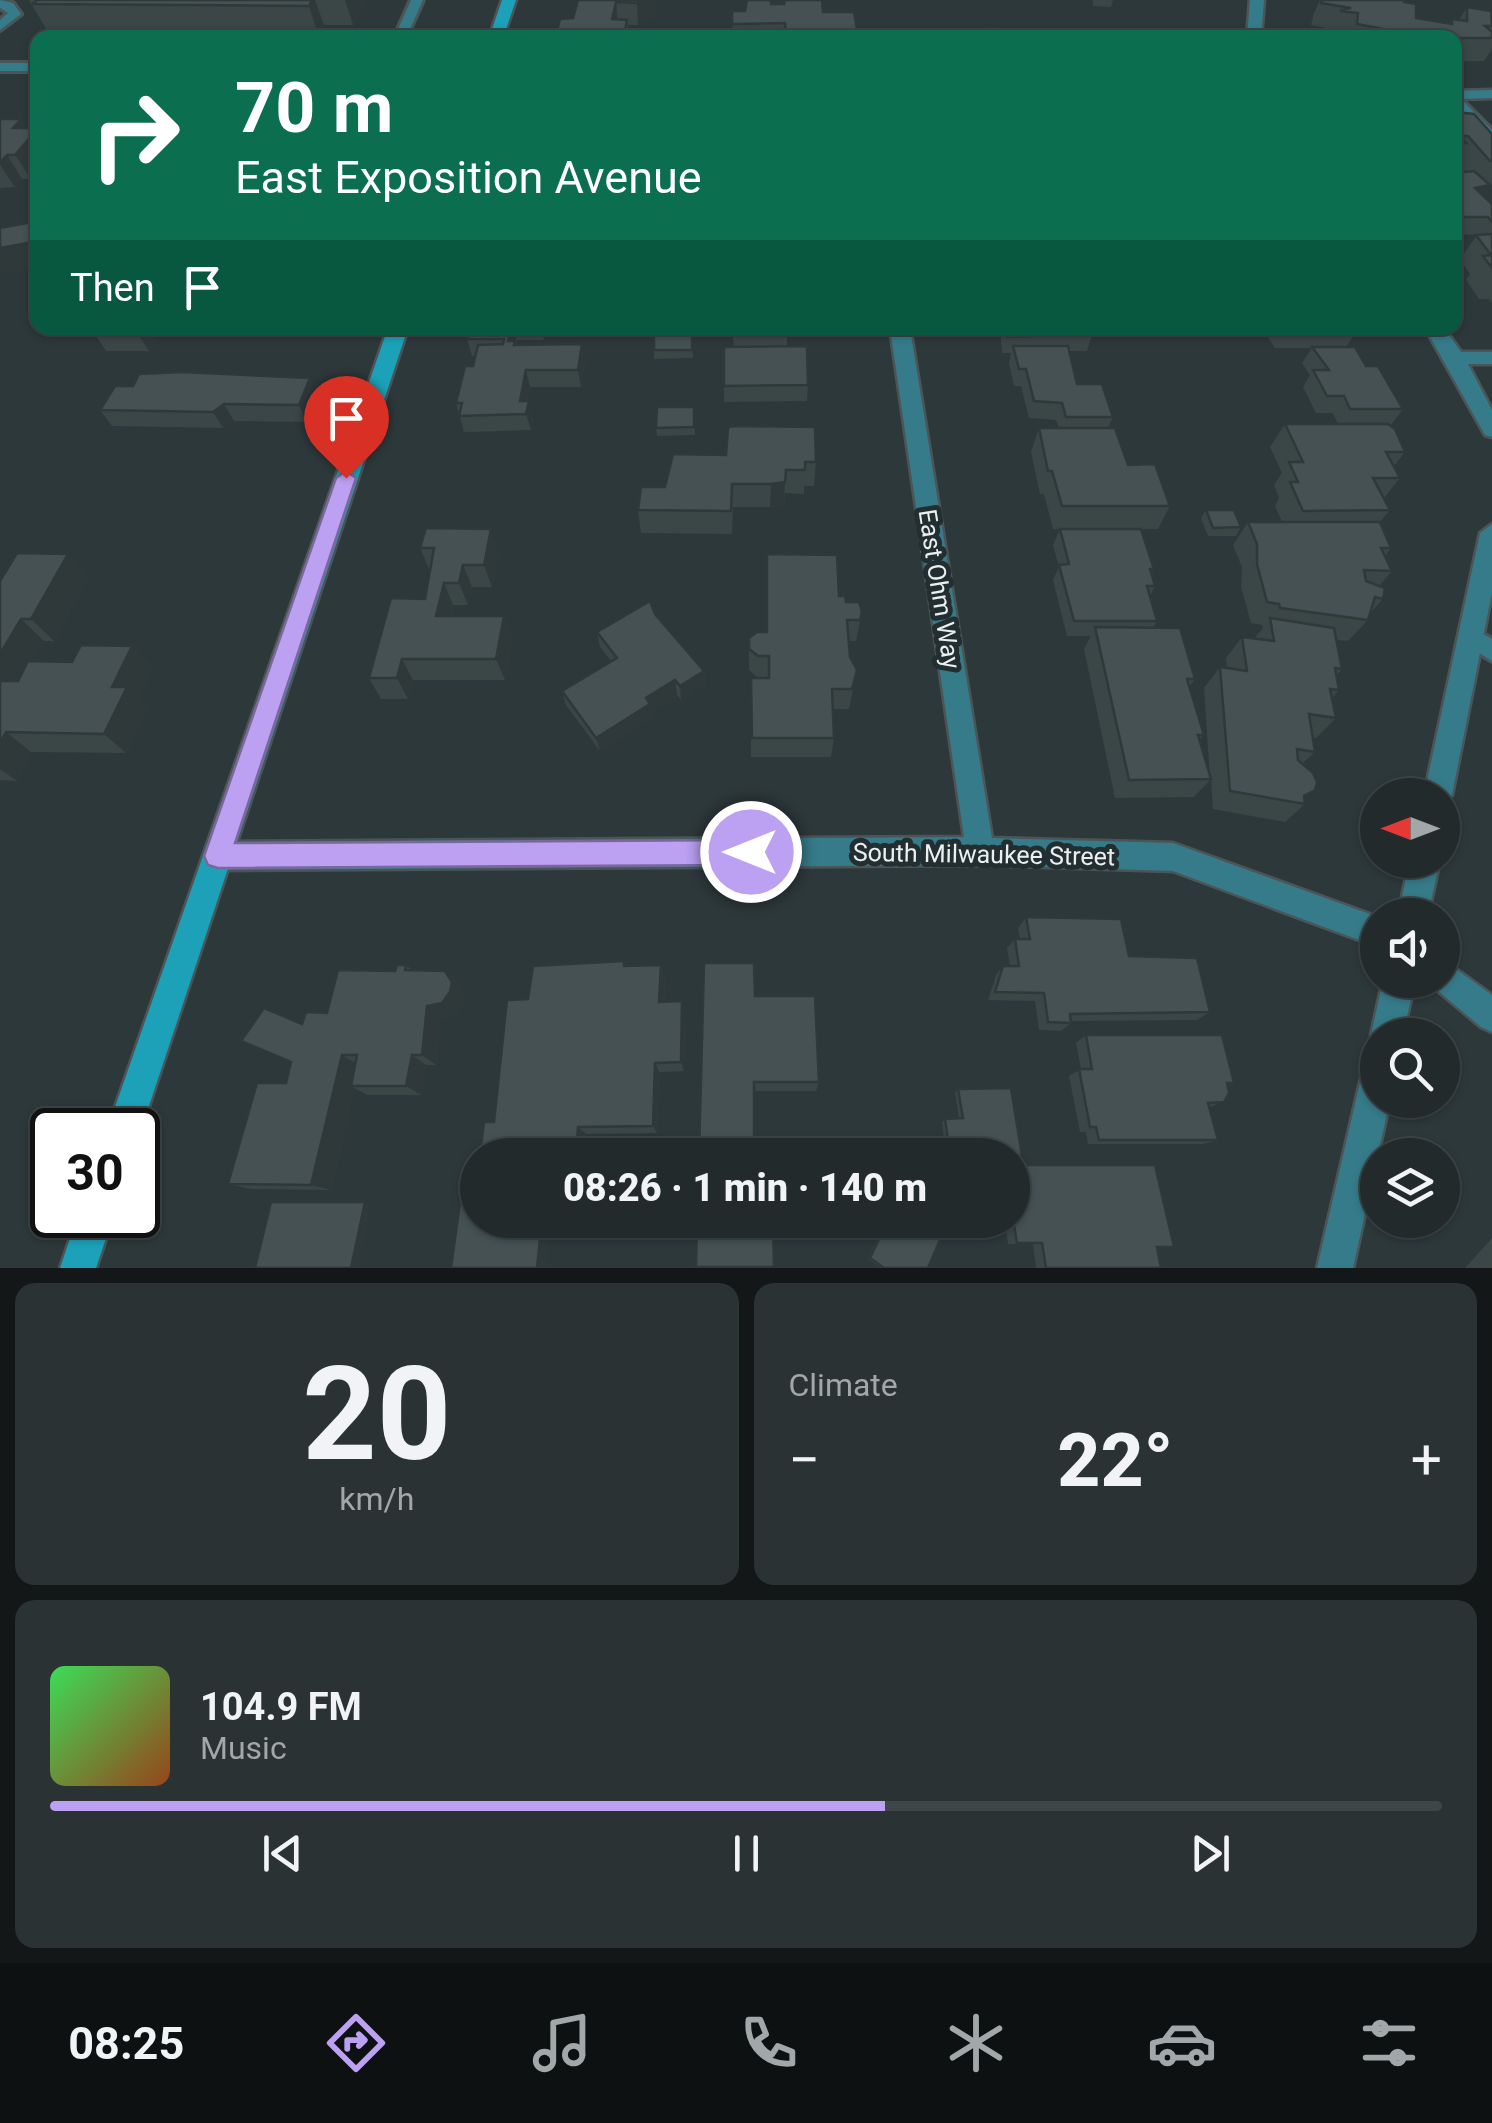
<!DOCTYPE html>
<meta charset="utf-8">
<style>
body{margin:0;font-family:Roboto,sans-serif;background:#2a3234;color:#f1f3f6;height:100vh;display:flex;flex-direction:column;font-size:38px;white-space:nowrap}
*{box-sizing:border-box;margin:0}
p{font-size:32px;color:#a2a7a9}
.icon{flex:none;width:55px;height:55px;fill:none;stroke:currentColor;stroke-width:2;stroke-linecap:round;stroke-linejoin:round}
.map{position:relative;height:1268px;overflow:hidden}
.side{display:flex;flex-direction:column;gap:15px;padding:15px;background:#131718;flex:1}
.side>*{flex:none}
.hud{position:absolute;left:30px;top:30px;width:1432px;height:305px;border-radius:20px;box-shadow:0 2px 8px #0004,0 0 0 2px #3f4648;background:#0b6e4f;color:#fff;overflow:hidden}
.needle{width:65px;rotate:270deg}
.fabs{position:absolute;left:1360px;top:778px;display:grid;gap:20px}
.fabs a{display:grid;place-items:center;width:100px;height:100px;border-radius:50%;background:#222a2c;box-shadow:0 2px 8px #0004,0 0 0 2px #3f4648;font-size:50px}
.speed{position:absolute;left:30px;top:1108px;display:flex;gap:20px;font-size:50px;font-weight:700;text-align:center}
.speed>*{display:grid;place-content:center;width:130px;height:130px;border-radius:50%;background:#222a2c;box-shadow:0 2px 8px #0004,0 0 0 2px #3f4648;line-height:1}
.speed .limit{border:5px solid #111;border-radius:15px;background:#fff;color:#111}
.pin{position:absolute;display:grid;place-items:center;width:85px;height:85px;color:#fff;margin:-102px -42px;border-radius:50% 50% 50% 0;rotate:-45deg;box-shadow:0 0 10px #0007}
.pin .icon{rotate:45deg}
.me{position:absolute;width:110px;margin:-55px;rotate:270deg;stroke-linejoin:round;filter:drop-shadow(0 0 8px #0008)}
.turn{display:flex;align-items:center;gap:35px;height:210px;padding:0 40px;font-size:45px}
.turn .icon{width:130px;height:130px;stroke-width:2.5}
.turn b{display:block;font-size:70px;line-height:85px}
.then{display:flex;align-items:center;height:95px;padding:0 40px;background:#0003;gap:20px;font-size:38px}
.big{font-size:75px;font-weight:800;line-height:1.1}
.side .widget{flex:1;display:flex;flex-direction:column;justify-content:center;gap:15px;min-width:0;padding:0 35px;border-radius:20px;background:#2a3234}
.side .dial{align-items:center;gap:0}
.dial b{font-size:130px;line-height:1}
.song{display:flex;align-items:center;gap:30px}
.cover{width:120px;height:120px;border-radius:15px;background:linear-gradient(135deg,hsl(130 70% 55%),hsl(20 70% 35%))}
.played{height:10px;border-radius:5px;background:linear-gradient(90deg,#bca0f2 60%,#3f4648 60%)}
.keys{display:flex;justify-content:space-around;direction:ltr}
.heat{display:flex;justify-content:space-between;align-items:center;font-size:55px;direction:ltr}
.side .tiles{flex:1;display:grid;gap:15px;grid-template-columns:1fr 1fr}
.widget:last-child{grid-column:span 2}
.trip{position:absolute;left:460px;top:1138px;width:570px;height:100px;border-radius:50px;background:#222a2c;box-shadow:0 2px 8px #0004,0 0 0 2px #3f4648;font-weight:800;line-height:100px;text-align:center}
.tab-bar{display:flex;height:160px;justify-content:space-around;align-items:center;background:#0e1112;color:#a2a7a9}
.tab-bar .icon{width:70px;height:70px}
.tab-bar .current{color:#bca0f2}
.tab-bar b{font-size:45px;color:#f1f3f6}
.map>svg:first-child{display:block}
</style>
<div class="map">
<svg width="1492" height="1268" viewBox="0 0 1492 1268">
<rect width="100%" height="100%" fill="#2d383b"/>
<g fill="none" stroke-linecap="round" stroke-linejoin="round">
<g stroke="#4b5558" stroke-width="6">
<g id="lane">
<polygon points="0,0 13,3 21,14 0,30 0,20 8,13 0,8"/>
<polygon points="411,0 423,0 406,38 394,38"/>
<rect x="0" y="63" width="38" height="8"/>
<polygon points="1455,93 1492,130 1492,143 1455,105"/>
<polygon points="1471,627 1492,639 1492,661 1463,643 1460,636 1463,629"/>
</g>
</g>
<g stroke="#4b5558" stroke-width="5">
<g id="street">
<polygon points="1250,0 1264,0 1261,38 1247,38"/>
<polygon points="1492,90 1492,98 1455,99 1455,91"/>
<polygon points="890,328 910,328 992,838 1173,843 1378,917 1378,947 1173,871 980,865 218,870 208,866 203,856 208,846 218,842 964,837"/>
<polygon points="1425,328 1444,328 1461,352 1492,352 1492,364 1468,364 1492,410 1492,437 1485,435"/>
<polygon points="1492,524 1492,592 1452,795 1442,806 1442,795 1424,795 1480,533"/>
<polygon points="1410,860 1440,860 1428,915 1398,915"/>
<polygon points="1442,959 1492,995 1492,1032 1481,1027 1431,985 1429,980 1442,980"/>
<polygon points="1383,980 1415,980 1403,1035 1378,1035 1378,1047 1371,1035"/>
<polygon points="1378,1062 1378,1100 1390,1100 1353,1268 1317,1268 1361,1078 1366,1066"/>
</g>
</g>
<g stroke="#4b5558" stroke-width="5">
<g id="secondary">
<polygon points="502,0 516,0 503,38 489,38"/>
<polygon points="388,328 408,328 141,1130 138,1139 138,1130 107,1130"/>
<polygon points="78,1215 114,1215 96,1268 60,1268"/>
</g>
</g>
<use href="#lane" fill="#367b8a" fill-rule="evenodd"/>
<use href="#street" fill="#367b8a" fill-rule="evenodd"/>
<use href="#secondary" fill="#1ca1b9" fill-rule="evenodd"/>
</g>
<g fill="#3b4647">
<polygon points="29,0 366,0 353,25 324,25 318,34 48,32"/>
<polygon points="578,0 655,0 656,13 638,25 628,25 629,38 573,18"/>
<polygon points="1093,0 1113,0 1111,7 1093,6"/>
<polygon points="1320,0 1404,0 1404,2 1416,18 1449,24 1452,19 1459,20 1467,7 1492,12 1492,49 1484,61 1455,61 1455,38 1347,38 1348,36 1330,33 1332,29 1311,25 1314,13"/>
<polygon points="771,4 823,12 858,35 857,38 733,38 732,11 745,11"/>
<polygon points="1455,112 1492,134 1492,185 1489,185 1483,195 1492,204 1492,303 1489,299 1479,299 1466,280 1470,274 1460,259 1477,235 1455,234 1455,173 1464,172 1455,162"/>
<polygon points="0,119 26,128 38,128 38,170 31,179 22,179 15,187 0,188"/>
<polygon points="99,328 162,328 149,351 106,351 95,334"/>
<polygon points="470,328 546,328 544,340 517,340 516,345 585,361 581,387 530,387 527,401 533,418 531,430 464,432 456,403 473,366 475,356 472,356 467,339"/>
<polygon points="692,328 693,358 654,359 654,350"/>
<polygon points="732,328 794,328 794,330 787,330 787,346 808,385 807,401 724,402 724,386 734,347"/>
<polygon points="1000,328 1094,328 1087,351 1069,351 1077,384 1113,417 1108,428 1128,465 1170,506 1158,529 1053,529 1044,494 1040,494 1031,452 1039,428 1059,428 1056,420 1029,418 1021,386 1014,386 1009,363 1011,353 1002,353"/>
<polygon points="1262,328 1353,328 1356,332 1346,347 1366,366 1403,409 1391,425 1405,452 1394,466 1400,478 1384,498 1390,510 1380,522 1391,548 1385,556 1392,571 1379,586 1383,599 1370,613 1368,620 1348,641 1337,640 1342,669 1336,676 1339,690 1332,698 1336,718 1316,738 1313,738 1315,752 1302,764 1305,804 1285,822 1213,809 1211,779 1194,797 1115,798 1084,649 1091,636 1067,636 1053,580 1059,567 1053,545 1060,529 1154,569 1151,573 1155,586 1150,596 1157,621 1153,628 1195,679 1189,687 1204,735 1199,740 1210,778 1204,688 1220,667 1227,668 1226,658 1242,637 1254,639 1263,628 1262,625 1251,623 1241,587 1242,567 1233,545 1248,522 1282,522 1275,506 1279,498 1274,485 1282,473 1270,447 1285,424 1338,424 1333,413 1316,413 1303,387 1310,375 1302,363 1312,348 1275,348"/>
<polygon points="318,395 307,422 234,421 223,428 112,426 100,410"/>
<polygon points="694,407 695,435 657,436 656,428"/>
<polygon points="673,454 816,462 814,486 804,486 804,494 785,493 784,505 770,507 733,507 732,534 641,533 638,510 665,487"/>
<polygon points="1206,510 1241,527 1236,536 1208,536 1201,518"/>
<polygon points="420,548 499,551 492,587 472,587 468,605 453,605 451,616 504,616 512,638 505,680 413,680 408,699 381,699 369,678 425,599 430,571"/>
<polygon points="767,554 839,596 862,611 856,641 849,641 850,657 857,670 849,709 833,709 834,738 831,757 751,757 751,678 757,677 749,670 749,638 767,632"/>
<polygon points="88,576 54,641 44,641 32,661 72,662 132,646 152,667 138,697 147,707 126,753 31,752 17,781 0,780 0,581"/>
<polygon points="655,614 704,671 705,685 681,700 677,695 651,711 652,717 600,751 566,705 562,691 611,661 600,647 597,632"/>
<polygon points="1026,917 1129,956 1210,1012 1197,1020 1070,1021 1071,1023 1061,1031 1039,1030 1035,1001 988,1000 996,975 1003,966 1010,966 1007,948 1015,939 1020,939 1018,928"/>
<polygon points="624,961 626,966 661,965 665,978 664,1002 685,1013 684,1071 659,1072 657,1133 586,1134 585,1146 545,1147 544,1155 480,1155 494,1122 528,999"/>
<polygon points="406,965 412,970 445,971 457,984 464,995 462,1004 454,1015 440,1018 436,1065 426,1065 421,1095 368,1095 354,1088 331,1190 251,1189 228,1184 286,1083 291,1063 241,1041 302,1024 327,1013"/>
<polygon points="755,996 819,1082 816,1091 754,1091"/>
<polygon points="1086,1035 1234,1083 1228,1085 1224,1102 1209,1107 1218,1140 1203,1144 1088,1144 1086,1132 1080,1132 1069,1076 1081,1069 1076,1043"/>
<polygon points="958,1089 1022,1156 1018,1158 1012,1158 1012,1155 946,1155 942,1122 945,1119 959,1118 955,1092"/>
<polygon points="1012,1167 1174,1247 1157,1248 1161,1268 1036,1268 1033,1244 1008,1244 1005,1220 1012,1220"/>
<polygon points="886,1220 947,1220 928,1268 881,1268 868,1259"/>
<polygon points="1492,1238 1492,1268 1465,1268"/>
</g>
<g fill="#30393a">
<polygon points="312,0 315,0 324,25 318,34 309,6"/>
<polygon points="345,0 366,0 353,25"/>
<polygon points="641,0 655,0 656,13 638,25 637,3"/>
<polygon points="616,2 618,24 612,19"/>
<polygon points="21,119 32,136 38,129 38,170 31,179 15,155 13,128"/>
<polygon points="7,155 22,179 15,187 0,165"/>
<polygon points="1490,185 1479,201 1475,188"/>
<polygon points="0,228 38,241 38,268 0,275"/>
<polygon points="142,328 162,328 149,351 138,334"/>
<polygon points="512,328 514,328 519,357 508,341"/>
<polygon points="541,328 546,328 544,340"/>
<polygon points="582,344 585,361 581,387 578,370"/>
<polygon points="526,370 530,387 524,414 520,401"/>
<polygon points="310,378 318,395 307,422 299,405"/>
<polygon points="529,401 533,418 531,430 526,414"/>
<polygon points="224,404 234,421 223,428 213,412"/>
<polygon points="785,482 784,505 770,507 771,484"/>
<polygon points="491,529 499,551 492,587 484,565"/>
<polygon points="68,554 88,576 54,641 31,619"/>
<polygon points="463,565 472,587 468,605 459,583"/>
<polygon points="444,583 453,605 446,637 436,616"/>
<polygon points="504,616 512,638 505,680 496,659"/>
<polygon points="21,619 44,641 10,701 0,694 0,654"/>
<polygon points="132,646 152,667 138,697 147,707 126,753 104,734 112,687"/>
<polygon points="402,659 413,680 408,699 397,678"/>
<polygon points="704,671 705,685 681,700 680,686"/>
<polygon points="675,680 677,695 651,711 652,717 600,751 596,738 646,698"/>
<polygon points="6,732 31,752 17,781 0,769 0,743"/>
<polygon points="661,965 665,978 663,1014 659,1002"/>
<polygon points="445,971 457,984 464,995 462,1004 454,1015 440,1018 436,1065 422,1055 427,1006"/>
<polygon points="682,1001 685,1013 684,1071 681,1062"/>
<polygon points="342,1055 359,1065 351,1086 354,1088 331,1190 311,1185"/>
<polygon points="412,1055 426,1065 421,1095 406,1086"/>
<polygon points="655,1063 659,1072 657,1133 653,1126"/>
<polygon points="578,1127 586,1134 585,1146 577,1140"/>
<polygon points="536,1140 545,1147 544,1155 534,1155"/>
<polygon points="365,1202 371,1204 358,1268 351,1268"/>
<polygon points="542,1220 551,1220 547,1268 537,1268"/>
</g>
<g fill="#455153" stroke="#30393a" stroke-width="2.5">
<polygon points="37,0 312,0 309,6 33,4"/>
<polygon points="578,0 641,0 637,3 616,2 612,19 627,20 624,38 555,38 560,19 573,18"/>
<polygon points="747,0 771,0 771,4 784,4 785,0 822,0 823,12 854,12 858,35 786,36 785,23 732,24 732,11 745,11"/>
<polygon points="1322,0 1404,0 1404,2 1416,4 1416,18 1452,24 1452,19 1467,21 1467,7 1491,11 1492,26 1485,26 1492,32 1492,38 1431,38 1357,24 1358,13 1340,11 1351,8 1321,3"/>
<polygon points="1000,28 1003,38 903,38 901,30"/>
<polygon points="1455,112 1474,114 1492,134 1492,161 1490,161 1468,136 1459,136 1466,143 1455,142"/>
<polygon points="0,119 21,119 13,128 38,128 15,155 7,155 0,163"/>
<polygon points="1474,171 1490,185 1475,188 1492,204 1492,222 1488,217 1455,217 1455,173"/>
<polygon points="38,221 38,241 0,248 0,228"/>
<polygon points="1492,234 1492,268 1483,256 1491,255 1476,235"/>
<polygon points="99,328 142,328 138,334 95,334"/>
<polygon points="470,328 512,328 508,341 515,341 514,345 582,344 578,370 526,370 520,401 529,401 526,414 459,416 462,403 456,403 465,366 473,366 478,345 503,344 504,339 467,339"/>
<rect x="654" y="328" width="38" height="22"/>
<polygon points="733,328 787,328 788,332 734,332"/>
<polygon points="1006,328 1094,328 1093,334 1007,337"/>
<polygon points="1282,328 1353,328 1356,332 1284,331"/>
<polygon points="807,346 808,385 724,386 724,347"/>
<polygon points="1013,346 1068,346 1077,384 1102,384 1113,417 1066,417 1062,403 1034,401 1026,369 1019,369"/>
<polygon points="1312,347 1355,347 1366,366 1378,366 1403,409 1350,409 1344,396 1327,396 1313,370 1329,370"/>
<polygon points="182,372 310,378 299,405 224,404 213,412 100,410 115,386 133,386 139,374"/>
<polygon points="657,407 694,407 694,427 656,428"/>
<polygon points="1285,424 1388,424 1395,429 1405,452 1386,452 1400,478 1373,478 1390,510 1303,511 1290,482 1298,482 1289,462 1303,462"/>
<polygon points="732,426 815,427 816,462 805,462 805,470 786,470 785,482 771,484 732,484 731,511 638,510 641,487 665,487 673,454 726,455 728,428"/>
<polygon points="1039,428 1115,428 1128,465 1155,464 1170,506 1062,506 1052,471 1048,471"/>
<polygon points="1206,510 1234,510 1241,527 1213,528"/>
<polygon points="1248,522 1380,522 1391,548 1381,548 1392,571 1364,570 1366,581 1385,588 1383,599 1375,597 1368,620 1280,608 1279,604 1267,602 1257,564 1257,544"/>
<polygon points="426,528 491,529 484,565 463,565 459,583 444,583 436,616 504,616 496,659 402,659 397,678 369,678 391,598 425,599 434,548 420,548"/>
<polygon points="1060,529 1141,529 1154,569 1150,569 1155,586 1147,586 1157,621 1074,621 1059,565 1069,564"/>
<polygon points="17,553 68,554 31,619 21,619 0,654 0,581"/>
<polygon points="767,554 837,555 839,596 845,596 846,602 859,602 862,611 860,620 847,620 850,657 857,670 852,689 832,689 834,738 752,738 751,678 769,678 769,656 758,656 749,649 749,638 757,632 767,632"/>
<polygon points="650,601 655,614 704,671 680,686 675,680 646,698 650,704 596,738 562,691 617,658 597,632"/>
<polygon points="1270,618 1334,628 1342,669 1335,668 1339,690 1330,689 1336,718 1309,714 1315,752 1297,749 1298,760 1313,773 1317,782 1315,790 1304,796 1305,804 1230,791 1220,667 1247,671 1242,637 1274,641"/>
<polygon points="1095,627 1180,628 1195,679 1187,679 1204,735 1198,735 1211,779 1129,780"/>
<polygon points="81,645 132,646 112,687 127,687 104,734 6,732 0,743 0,681 18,681 28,661 72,662"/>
<polygon points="1026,917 1121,919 1129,956 1197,958 1210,1012 1070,1014 1071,1023 1048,1022 1044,993 995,992 1003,966 1019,966 1015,939 1030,939"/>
<polygon points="624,961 624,966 661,965 659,1002 682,1001 681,1062 655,1063 653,1126 578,1127 577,1140 536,1140 534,1155 480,1155 484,1122 494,1122 507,1000 528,999 533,966"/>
<polygon points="704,963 754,963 755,996 815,996 819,1082 754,1082 754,1155 699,1155"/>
<polygon points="397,965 406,965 405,970 445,971 452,982 450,992 442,1003 427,1006 422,1055 412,1055 406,1086 351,1086 357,1055 342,1055 311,1185 228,1184 257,1083 286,1083 291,1062 241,1041 264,1008 302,1024 306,1012 327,1013 338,970 395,971"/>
<polygon points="1086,1035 1222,1035 1234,1083 1227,1083 1229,1093 1224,1102 1208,1103 1218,1140 1099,1140 1096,1127 1090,1127 1079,1069 1092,1069"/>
<polygon points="1011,1088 1022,1156 950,1155 945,1119 963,1118 958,1089"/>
<polygon points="1030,1165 1155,1165 1174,1247 1157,1247 1161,1268 1046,1268 1042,1243 1017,1243 1012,1214 1012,1167"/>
<polygon points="478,1177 478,1220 542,1220 537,1268 451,1268 462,1188 476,1187"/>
<polygon points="271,1202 365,1202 351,1268 255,1268"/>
<polygon points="697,1220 773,1220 774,1267 696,1267"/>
<polygon points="888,1220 948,1221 928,1268 884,1268 870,1258"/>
</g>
<polygon fill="#bca0f2" stroke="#7a689d" stroke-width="2.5" points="346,471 356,478 235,843 751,840 761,843 764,852 761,861 751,865 218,868 208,865 204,856 336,478"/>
<g text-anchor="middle" stroke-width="10" stroke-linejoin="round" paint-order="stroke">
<g font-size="25" fill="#eaf0f2" stroke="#232e30">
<text transform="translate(940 589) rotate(81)" y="9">East Ohm Way</text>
<text transform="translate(984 854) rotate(1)" y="9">South Milwaukee Street</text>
</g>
</g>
</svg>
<div class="fabs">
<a><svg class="needle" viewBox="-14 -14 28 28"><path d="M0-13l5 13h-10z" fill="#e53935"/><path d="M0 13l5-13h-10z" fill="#a2a7a9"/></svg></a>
<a><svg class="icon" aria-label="sound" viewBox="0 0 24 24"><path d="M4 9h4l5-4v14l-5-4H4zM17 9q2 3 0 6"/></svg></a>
<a><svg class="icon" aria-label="search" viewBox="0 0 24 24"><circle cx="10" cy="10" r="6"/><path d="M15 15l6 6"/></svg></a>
<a><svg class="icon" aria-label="layers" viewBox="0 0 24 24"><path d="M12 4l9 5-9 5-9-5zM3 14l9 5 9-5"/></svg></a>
</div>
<div class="speed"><div class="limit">30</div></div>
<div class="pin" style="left:346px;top:478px;background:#d93025"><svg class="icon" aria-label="arrive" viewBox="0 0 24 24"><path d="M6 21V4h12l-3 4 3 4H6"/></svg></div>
<svg class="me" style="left:751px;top:852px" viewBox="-20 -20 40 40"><circle r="17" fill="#bca0f2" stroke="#fff" stroke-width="3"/><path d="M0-11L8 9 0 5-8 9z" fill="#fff"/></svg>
<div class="trip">08:26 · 1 min · 140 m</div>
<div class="hud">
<div class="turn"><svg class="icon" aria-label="right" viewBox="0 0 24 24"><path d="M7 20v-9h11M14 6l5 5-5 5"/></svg><div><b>70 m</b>East Exposition Avenue</div></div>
<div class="then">Then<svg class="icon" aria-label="arrive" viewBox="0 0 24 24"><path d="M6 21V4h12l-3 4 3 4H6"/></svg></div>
</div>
</div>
<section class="side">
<div class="tiles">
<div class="widget dial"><b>20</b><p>km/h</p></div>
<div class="widget"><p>Climate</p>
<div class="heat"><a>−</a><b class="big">22°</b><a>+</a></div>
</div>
<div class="widget">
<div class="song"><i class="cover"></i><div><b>104.9 FM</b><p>Music</p></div></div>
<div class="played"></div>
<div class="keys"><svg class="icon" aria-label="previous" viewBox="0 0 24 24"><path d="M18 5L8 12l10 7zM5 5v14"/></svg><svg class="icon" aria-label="pause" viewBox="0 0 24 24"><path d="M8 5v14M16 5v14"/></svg><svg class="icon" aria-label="next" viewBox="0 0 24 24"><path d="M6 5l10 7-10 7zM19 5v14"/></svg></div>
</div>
</div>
</section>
<nav class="tab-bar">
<b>08:25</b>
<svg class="icon current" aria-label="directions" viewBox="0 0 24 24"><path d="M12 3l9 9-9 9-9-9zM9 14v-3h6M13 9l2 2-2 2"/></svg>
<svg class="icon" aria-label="music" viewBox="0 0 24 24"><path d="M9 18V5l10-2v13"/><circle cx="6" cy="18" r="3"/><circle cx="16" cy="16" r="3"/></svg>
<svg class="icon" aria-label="phone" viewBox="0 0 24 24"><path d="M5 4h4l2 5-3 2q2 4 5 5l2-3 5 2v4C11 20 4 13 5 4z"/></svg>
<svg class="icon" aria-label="climate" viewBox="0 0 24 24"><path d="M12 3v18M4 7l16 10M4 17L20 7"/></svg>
<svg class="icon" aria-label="car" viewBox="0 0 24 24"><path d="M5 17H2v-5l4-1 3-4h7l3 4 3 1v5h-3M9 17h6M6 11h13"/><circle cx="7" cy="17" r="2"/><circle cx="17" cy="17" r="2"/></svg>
<svg class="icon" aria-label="filters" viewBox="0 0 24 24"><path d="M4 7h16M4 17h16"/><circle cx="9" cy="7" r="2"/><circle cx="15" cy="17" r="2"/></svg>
</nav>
